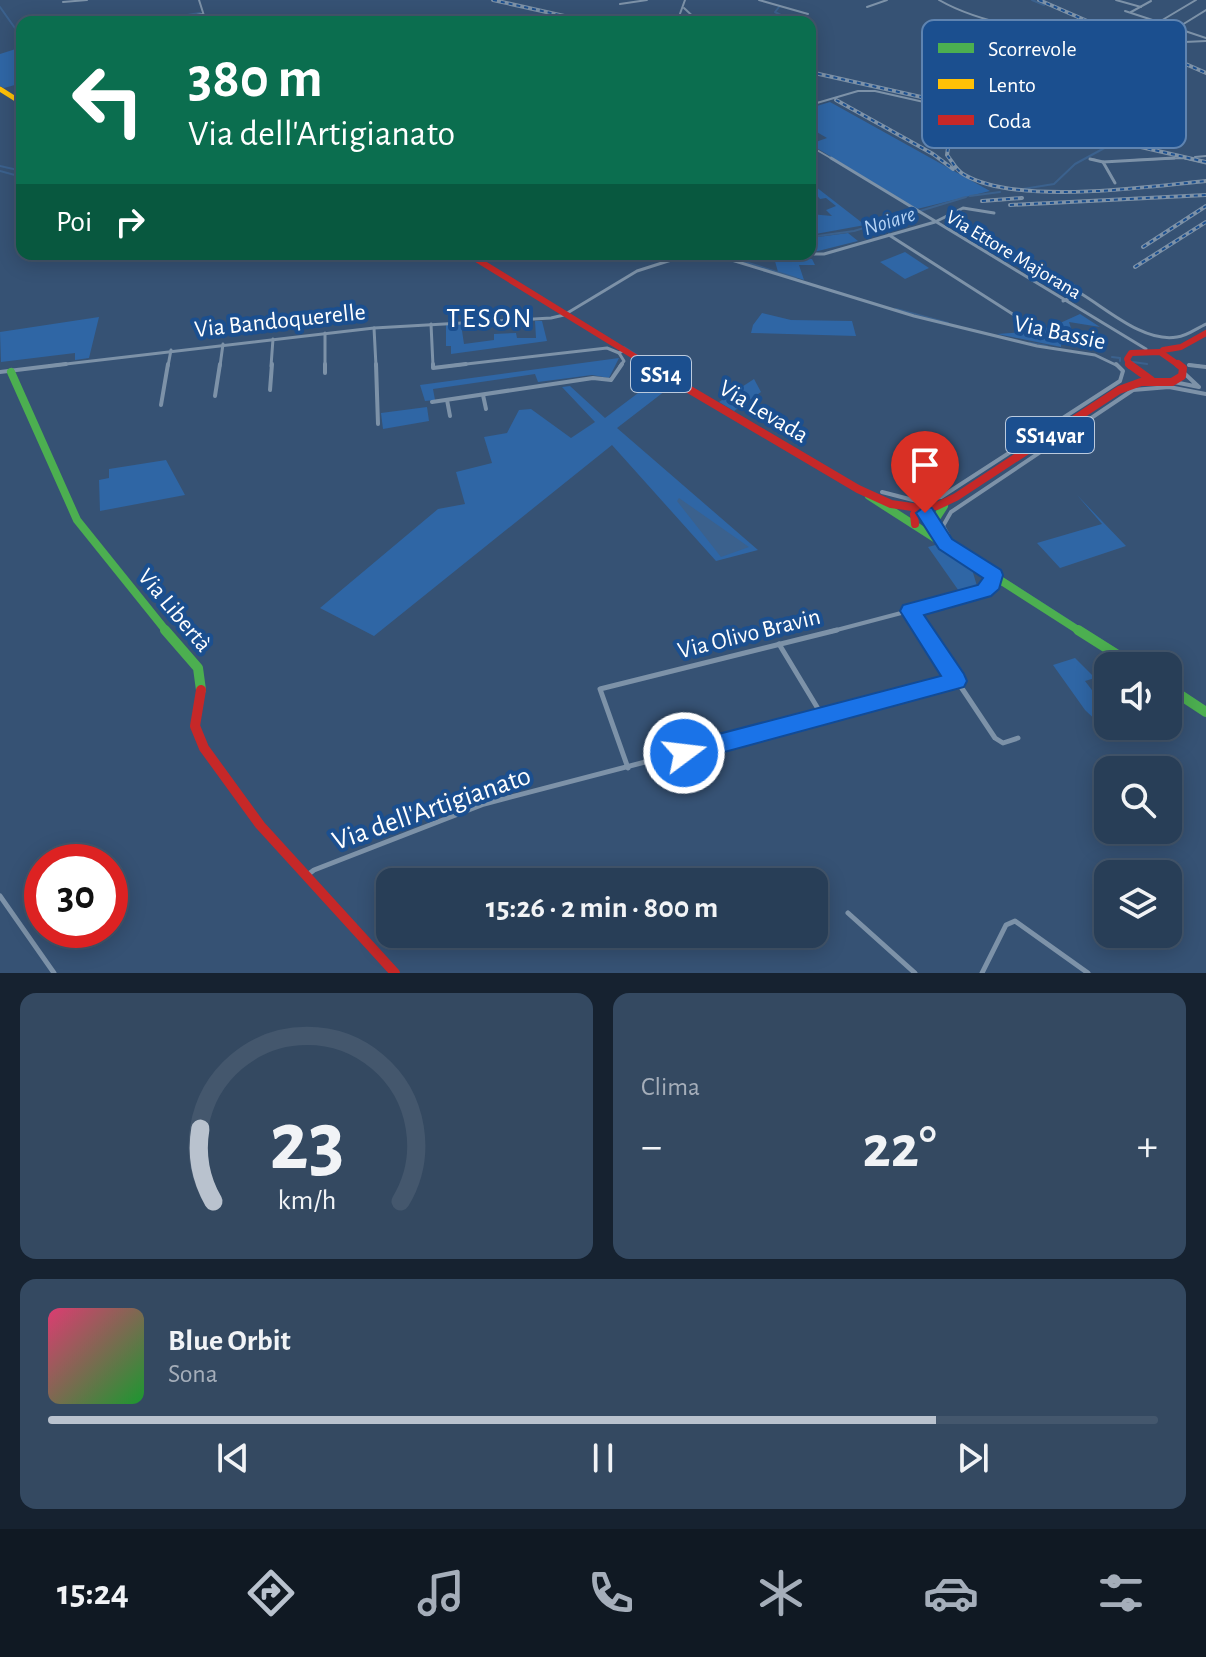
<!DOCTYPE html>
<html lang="it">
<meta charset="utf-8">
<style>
body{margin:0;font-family:"Alegreya Sans",sans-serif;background:#344961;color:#f1f3f6;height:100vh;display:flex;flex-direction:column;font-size:30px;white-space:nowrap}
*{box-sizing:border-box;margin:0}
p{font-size:26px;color:#a5aeba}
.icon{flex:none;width:44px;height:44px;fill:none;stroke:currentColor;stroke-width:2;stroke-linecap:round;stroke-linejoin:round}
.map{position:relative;height:973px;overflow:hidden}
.drawer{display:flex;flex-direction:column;gap:20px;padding:20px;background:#162230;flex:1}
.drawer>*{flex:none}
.top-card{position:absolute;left:16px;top:16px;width:800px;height:244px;border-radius:16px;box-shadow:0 4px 20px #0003,0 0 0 2px #44576d;background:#0b6e4f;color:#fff;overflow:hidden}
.controls{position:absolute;left:1094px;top:652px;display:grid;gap:16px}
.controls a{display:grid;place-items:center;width:88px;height:88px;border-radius:16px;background:#283e57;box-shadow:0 4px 20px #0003,0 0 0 2px #44576d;font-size:40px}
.speed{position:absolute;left:24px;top:844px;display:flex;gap:16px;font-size:40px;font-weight:700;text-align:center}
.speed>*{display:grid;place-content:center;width:104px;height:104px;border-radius:50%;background:#283e57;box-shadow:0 4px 20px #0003,0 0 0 2px #44576d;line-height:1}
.speed .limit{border:12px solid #d22;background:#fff;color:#111}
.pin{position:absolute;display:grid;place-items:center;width:68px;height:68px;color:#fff;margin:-82px -34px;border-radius:50% 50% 50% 0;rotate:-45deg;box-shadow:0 0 8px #0007}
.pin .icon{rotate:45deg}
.me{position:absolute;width:88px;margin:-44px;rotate:75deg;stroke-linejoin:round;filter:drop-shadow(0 0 6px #0008)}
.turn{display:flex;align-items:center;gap:28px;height:168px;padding:0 40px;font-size:36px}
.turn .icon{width:104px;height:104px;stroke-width:2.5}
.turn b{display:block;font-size:56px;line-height:68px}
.then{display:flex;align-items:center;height:76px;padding:0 40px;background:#0003;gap:16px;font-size:30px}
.big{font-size:60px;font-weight:600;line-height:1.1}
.drawer .card{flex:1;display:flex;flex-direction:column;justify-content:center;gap:12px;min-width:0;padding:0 28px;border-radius:16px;background:#344961}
.drawer .dial{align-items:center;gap:0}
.dial svg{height:208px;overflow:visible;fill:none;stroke:#44576d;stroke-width:7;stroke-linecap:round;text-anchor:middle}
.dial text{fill:#f1f3f6;stroke:none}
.song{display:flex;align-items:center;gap:24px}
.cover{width:96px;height:96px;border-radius:12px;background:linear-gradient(135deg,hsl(340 70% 55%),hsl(130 70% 35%))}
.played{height:8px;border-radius:4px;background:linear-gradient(90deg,#b9c2ce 80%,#44576d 80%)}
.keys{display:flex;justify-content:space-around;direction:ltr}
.heat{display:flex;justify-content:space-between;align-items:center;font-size:44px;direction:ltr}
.drawer .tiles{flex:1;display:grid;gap:20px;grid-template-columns:1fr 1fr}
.card:last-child{grid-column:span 2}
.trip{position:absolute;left:376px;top:868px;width:452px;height:80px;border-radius:16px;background:#283e57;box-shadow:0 4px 20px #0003,0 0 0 2px #44576d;font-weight:600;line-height:80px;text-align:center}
.tabs{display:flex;height:128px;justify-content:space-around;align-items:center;background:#101923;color:#a5aeba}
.tabs .icon{width:56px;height:56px}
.tabs .current{color:#b9c2ce}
.tabs b{font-size:36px;color:#f1f3f6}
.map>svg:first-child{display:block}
</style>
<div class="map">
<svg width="1206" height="973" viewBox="0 0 1206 973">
<rect width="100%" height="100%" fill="#365274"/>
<g fill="#2f66a5">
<polygon points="22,47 22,83 4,88 0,86 0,54"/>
<polygon points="830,102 990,191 917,209 810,144 827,138 810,128 810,108"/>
<polygon points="816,187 865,225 810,235 810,214 832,216 826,210 836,206 826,198 820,199 815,193 810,196 810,188"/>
<polygon points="848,233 858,241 810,253 810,238"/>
<polygon points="905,252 929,268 905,279 880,262"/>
<polygon points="773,254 812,259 815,265 799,265 804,280 778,272"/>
<polygon points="762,313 791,320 852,321 856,336 751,333 753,325"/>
<polygon points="1080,314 1100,327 1069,322 1073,334 1062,332 1061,347 997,334 1039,331 1033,326 1049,328"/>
<polygon points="99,317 89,358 75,360 75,353 1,362 0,332"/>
<polygon points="535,321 542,321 547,341 451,354 451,346 446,346 446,325 461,324 464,344 494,340 494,334 516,333 517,338 536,338"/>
<polygon points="619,358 609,378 592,375 538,382 535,374 433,389 435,400 425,401 420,385"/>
<polygon points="754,379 761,392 734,411 719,402"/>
<polygon points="654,381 665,391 617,428 758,550 716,561 612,445 374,636 320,608 438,509 465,504 456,472 492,463 484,437 507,433 519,410 531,409 571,438 595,422 562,387 570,386 605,418"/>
<polygon points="427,407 429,421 383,429 381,413"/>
<polygon points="166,460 185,495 100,511 99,480 109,478 109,469"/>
<polygon points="1077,495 1126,546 1060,568 1037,543 1102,524"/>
<polygon points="939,544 971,566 977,586 961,594 928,547"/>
<polygon points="1075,658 1095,678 1085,681 1108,711 1108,724 1102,726 1085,710 1053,665"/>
</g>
<polygon fill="#3b618d" points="679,498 749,547 721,557 677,501"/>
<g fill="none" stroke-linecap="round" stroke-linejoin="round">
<g stroke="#3b618d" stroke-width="2">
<polyline points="1032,0 1044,5"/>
<polyline points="0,7 22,38"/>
<polyline points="779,7 775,12 794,22"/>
<polyline points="142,22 200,13"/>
<polyline points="810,30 817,36 810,41"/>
<polyline points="1112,35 1132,44"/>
<polyline points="1116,140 1119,138 1118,99 1139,84 1150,53"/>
<polyline points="0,166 22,171"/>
<polyline points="0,171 22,177"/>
<polyline points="1023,189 1054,184 1075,164 1110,145"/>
<polyline points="970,196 1000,192"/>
<polyline points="810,237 854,231 966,197"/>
<polyline points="720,254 796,278"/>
<polyline points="896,309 948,323"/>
<polyline points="1030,343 1047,346"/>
<polyline points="624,347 650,363"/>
<polyline points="1112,357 1120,358 1120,361"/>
<polyline points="1133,362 1147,364"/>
<polyline points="655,366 662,370"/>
<polyline points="996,574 1087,632"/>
</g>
<g stroke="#3b618d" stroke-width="3">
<polyline points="1084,630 1116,650"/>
<polyline points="1180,691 1206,708"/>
</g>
<g stroke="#7d92a8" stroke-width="2">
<polyline points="199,0 206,22"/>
<polyline points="759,0 808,14"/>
<path d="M939 0C989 29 1068 35 1126 43L1133 46 1130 48"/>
<polyline points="1116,0 1141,7"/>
<polyline points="63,2 87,0"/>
<polyline points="620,4 647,0"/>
<polyline points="867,7 887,0"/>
<polyline points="684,8 699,22"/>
<polyline points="1125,11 1177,28 1206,10"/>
<polyline points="1131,12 1151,1"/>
<polyline points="149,22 203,14"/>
<polyline points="677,22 685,0"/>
<polyline points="1159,22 1196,0"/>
<polyline points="1182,30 1206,38"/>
<polyline points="1170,42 1174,52"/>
<polyline points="1142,44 1206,41"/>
<polyline points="1032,45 1043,48 1067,35"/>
<polyline points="1098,51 1097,45 1105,42"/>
<polyline points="810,105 858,91 875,91 1105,143"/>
<polyline points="810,146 834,160"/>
<polyline points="1195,157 1206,156"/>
<polyline points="1090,159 1096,160"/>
<polyline points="1134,160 1183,158 1194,160"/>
</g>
<g stroke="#7d92a8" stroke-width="3">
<polyline points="831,158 1146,349"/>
<polyline points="1185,158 1206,163"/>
<polyline points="1090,159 1103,162"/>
<polyline points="1115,183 1103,162 1174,158"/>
<polyline points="889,235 1022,320"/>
<polyline points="712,254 914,316 1037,346 1095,355 1118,366"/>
<polyline points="801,254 824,254 935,222 963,208 994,213"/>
<path d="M1020 258 1074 286 1080 293C1107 309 1144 343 1177 337 1187 336 1197 328 1206 324"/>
<polyline points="1063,301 1080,294"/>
<polyline points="431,324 433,366"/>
<polyline points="374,328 376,366"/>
<polyline points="325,333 325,366"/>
<polyline points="619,353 624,361 620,366"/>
<polyline points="1189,365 1199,366"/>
<polyline points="49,366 374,328 551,318 564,315 637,271 690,254"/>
<polyline points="168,366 171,350"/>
<polyline points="220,366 223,344"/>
<polyline points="271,366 273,339"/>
<polyline points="449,366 607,348 619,353 623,351"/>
</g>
<g stroke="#7d92a8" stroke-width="4">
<polyline points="325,364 325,373"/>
<polyline points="376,364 378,424"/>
<polyline points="433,364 433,368 466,364"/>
<polyline points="1189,365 1206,367"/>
<polyline points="0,372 66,364"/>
<polyline points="1174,382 1199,387 1184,373"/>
<polyline points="270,390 272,364"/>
<polyline points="483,395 486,409"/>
<polyline points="215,396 220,364"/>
<polyline points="447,400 450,416"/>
<polyline points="432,402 593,378 611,380 622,364"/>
<polyline points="161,405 168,364"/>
<polyline points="882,492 917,501 941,497 1120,381 1123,371 1116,364"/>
<polyline points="946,544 948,535 943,526 951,512 1133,390 1169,387 1206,394"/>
<polyline points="980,568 988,580 988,587"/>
<polyline points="911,611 925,632"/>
<polyline points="829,632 981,592 1002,583"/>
</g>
<g stroke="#7d92a8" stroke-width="5">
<polyline points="923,630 995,738 1003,743 1018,738"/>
<polyline points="779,644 823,717"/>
<polyline points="628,768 600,689 837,630"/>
<polyline points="306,876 314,870 484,804 956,681"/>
<polyline points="0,896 54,973"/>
<polyline points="848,913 915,973"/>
<polyline points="982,973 1006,925 1015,921 1088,973"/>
</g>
<g stroke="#4caf50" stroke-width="8">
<polyline points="11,372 77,520 167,632"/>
<polyline points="869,496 1081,632"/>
<polyline points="933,523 944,506"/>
</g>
<g stroke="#4caf50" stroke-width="10">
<polyline points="165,630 198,668 201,690"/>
<polyline points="1078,630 1135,666"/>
<polyline points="1168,687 1206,712"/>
</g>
<polyline stroke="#ffc107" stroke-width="5" points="0,89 22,103"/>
<g stroke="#c62828" stroke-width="6">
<polyline points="468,254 650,366"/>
<polyline points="1163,350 1181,347 1206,333"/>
<polyline points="1130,366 1127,359 1131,353 1160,352 1180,366"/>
</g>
<g stroke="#c62828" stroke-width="8">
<polyline points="646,364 858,489 891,504 919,508"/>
<polyline points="1129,364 1151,380"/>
<polyline points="919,508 937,506 956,497 1119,390 1141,382 1172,382 1182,376 1183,368 1178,364"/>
<polyline points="915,524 914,514 919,508 928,516 942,540"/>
</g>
<polyline stroke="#c62828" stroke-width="10" points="201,690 195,726 204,748 260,825 395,973"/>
<g stroke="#7e92a7" stroke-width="4">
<g id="rail">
<polyline points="493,0 591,22"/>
<polyline points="1039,0 1206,73"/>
<polyline points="810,72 1019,119"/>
<polyline points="836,100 933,154 953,169"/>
<polyline points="1054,127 1206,162"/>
<path d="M1066 139C1031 131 979 116 949 141L947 155C952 161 956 170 963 174 1016 206 1144 187 1206 181"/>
<polyline points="982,201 1022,198"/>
<polyline points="1010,205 1206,195"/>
<polyline points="1143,247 1206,206"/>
<polyline points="1135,267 1206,222"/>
</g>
</g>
<use href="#rail" stroke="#1b4f8f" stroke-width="2" stroke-dasharray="4" stroke-linecap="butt"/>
</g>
<polygon fill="#1a73e8" stroke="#114b97" stroke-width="2" points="925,506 932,508 952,539 1001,570 1003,575 999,589 991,596 924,615 964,674 967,681 964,687 684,763 676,760 672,753 676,746 684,743 941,676 900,611 903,605 978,585 983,578 939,549 916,513"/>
<g text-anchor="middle" stroke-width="8" stroke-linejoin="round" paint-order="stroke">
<g font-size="20" fill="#fff" stroke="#1b4f8f">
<text transform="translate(1014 254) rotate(31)" y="7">Via Ettore Majorana</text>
</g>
<g font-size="22" font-style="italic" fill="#b5d3f5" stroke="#1b4f8f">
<text transform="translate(889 220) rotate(-17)" y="8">Noiare</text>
</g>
<g fill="#1b4f8f" stroke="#bbcadd" stroke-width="2">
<rect x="631" y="356" width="60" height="36" rx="6"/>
<rect x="1006" y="417" width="88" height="36" rx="6"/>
</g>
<g font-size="22" font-weight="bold" fill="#fff">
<text x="661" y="382">SS14</text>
<text x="1050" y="443">SS14var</text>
</g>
<g font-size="24" fill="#fff" stroke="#1b4f8f">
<text transform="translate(280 320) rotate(-6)" y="8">Via Bandoquerelle</text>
<text transform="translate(1060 332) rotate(12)" y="8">Via Bassie</text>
<text transform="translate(764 411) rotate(31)" y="8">Via Levada</text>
<text transform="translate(175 610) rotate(50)" y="8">Via Libertà</text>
<text transform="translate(749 633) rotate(-14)" y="8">Via Olivo Bravin</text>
</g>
<g font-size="28" letter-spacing="2" fill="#fff" stroke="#1b4f8f">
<text x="490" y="327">TESON</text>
</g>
<g font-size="28" fill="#fff" stroke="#1b4f8f">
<text transform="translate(431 807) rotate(-19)" y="10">Via dell'Artigianato</text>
</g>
</g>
<rect x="922" y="20" width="264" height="128" rx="12" fill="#1b4f8f" stroke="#5f84b1" stroke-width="2"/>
<rect x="938" y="43" width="36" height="10" fill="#4caf50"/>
<rect x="938" y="79" width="36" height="10" fill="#ffc107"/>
<rect x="938" y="115" width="36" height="10" fill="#c62828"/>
<g font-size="22" fill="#fff">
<text x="988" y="56">Scorrevole</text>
<text x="988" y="92">Lento</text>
<text x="988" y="128">Coda</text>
</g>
</svg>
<div class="controls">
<a><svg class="icon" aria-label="sound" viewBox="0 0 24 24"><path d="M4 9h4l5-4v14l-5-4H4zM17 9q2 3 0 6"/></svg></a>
<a><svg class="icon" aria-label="search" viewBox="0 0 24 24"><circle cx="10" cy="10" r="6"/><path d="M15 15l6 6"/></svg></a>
<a><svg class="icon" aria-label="layers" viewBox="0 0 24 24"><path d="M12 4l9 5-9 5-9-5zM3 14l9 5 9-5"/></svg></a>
</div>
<div class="speed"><div class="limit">30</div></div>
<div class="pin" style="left:925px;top:513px;background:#d93025"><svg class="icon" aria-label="arrive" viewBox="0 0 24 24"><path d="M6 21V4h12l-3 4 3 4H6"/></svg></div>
<svg class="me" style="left:684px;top:753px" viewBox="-20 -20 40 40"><circle r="17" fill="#1a73e8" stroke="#fff" stroke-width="3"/><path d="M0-11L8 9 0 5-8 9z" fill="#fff"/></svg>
<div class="trip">15:26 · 2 min · 800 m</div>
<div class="top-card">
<div class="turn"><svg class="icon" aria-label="left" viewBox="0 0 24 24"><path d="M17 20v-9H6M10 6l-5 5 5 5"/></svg><div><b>380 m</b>Via dell'Artigianato</div></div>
<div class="then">Poi<svg class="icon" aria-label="right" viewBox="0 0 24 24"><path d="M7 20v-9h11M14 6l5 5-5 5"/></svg></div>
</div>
</div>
<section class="drawer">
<div class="tiles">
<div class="card dial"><svg viewBox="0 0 100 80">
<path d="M14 69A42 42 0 1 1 86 69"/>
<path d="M14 69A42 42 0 0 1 9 41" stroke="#b9c2ce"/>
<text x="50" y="56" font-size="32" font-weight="700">23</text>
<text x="50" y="72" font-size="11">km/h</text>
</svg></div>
<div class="card"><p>Clima</p>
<div class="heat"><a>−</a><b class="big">22°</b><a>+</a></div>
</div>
<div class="card">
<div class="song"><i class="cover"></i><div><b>Blue Orbit</b><p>Sona</p></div></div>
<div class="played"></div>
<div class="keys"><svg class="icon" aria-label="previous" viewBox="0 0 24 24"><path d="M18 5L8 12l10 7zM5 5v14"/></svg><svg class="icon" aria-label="pause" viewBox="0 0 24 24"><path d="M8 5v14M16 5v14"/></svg><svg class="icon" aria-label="next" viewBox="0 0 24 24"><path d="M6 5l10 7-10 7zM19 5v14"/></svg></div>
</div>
</div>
</section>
<nav class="tabs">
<b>15:24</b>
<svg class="icon current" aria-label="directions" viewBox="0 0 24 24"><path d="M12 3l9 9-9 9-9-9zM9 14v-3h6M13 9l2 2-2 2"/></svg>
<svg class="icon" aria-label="music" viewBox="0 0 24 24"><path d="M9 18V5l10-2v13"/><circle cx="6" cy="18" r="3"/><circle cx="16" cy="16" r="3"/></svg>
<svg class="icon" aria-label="phone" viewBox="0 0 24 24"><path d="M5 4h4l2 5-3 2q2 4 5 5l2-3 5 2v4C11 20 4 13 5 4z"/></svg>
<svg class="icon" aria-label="climate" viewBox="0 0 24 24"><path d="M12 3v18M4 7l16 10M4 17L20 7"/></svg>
<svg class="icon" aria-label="car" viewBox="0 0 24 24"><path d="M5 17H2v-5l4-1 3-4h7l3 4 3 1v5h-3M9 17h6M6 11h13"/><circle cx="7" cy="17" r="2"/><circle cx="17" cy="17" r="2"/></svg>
<svg class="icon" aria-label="filters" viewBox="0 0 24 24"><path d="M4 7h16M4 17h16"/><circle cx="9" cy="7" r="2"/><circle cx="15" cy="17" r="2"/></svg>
</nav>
